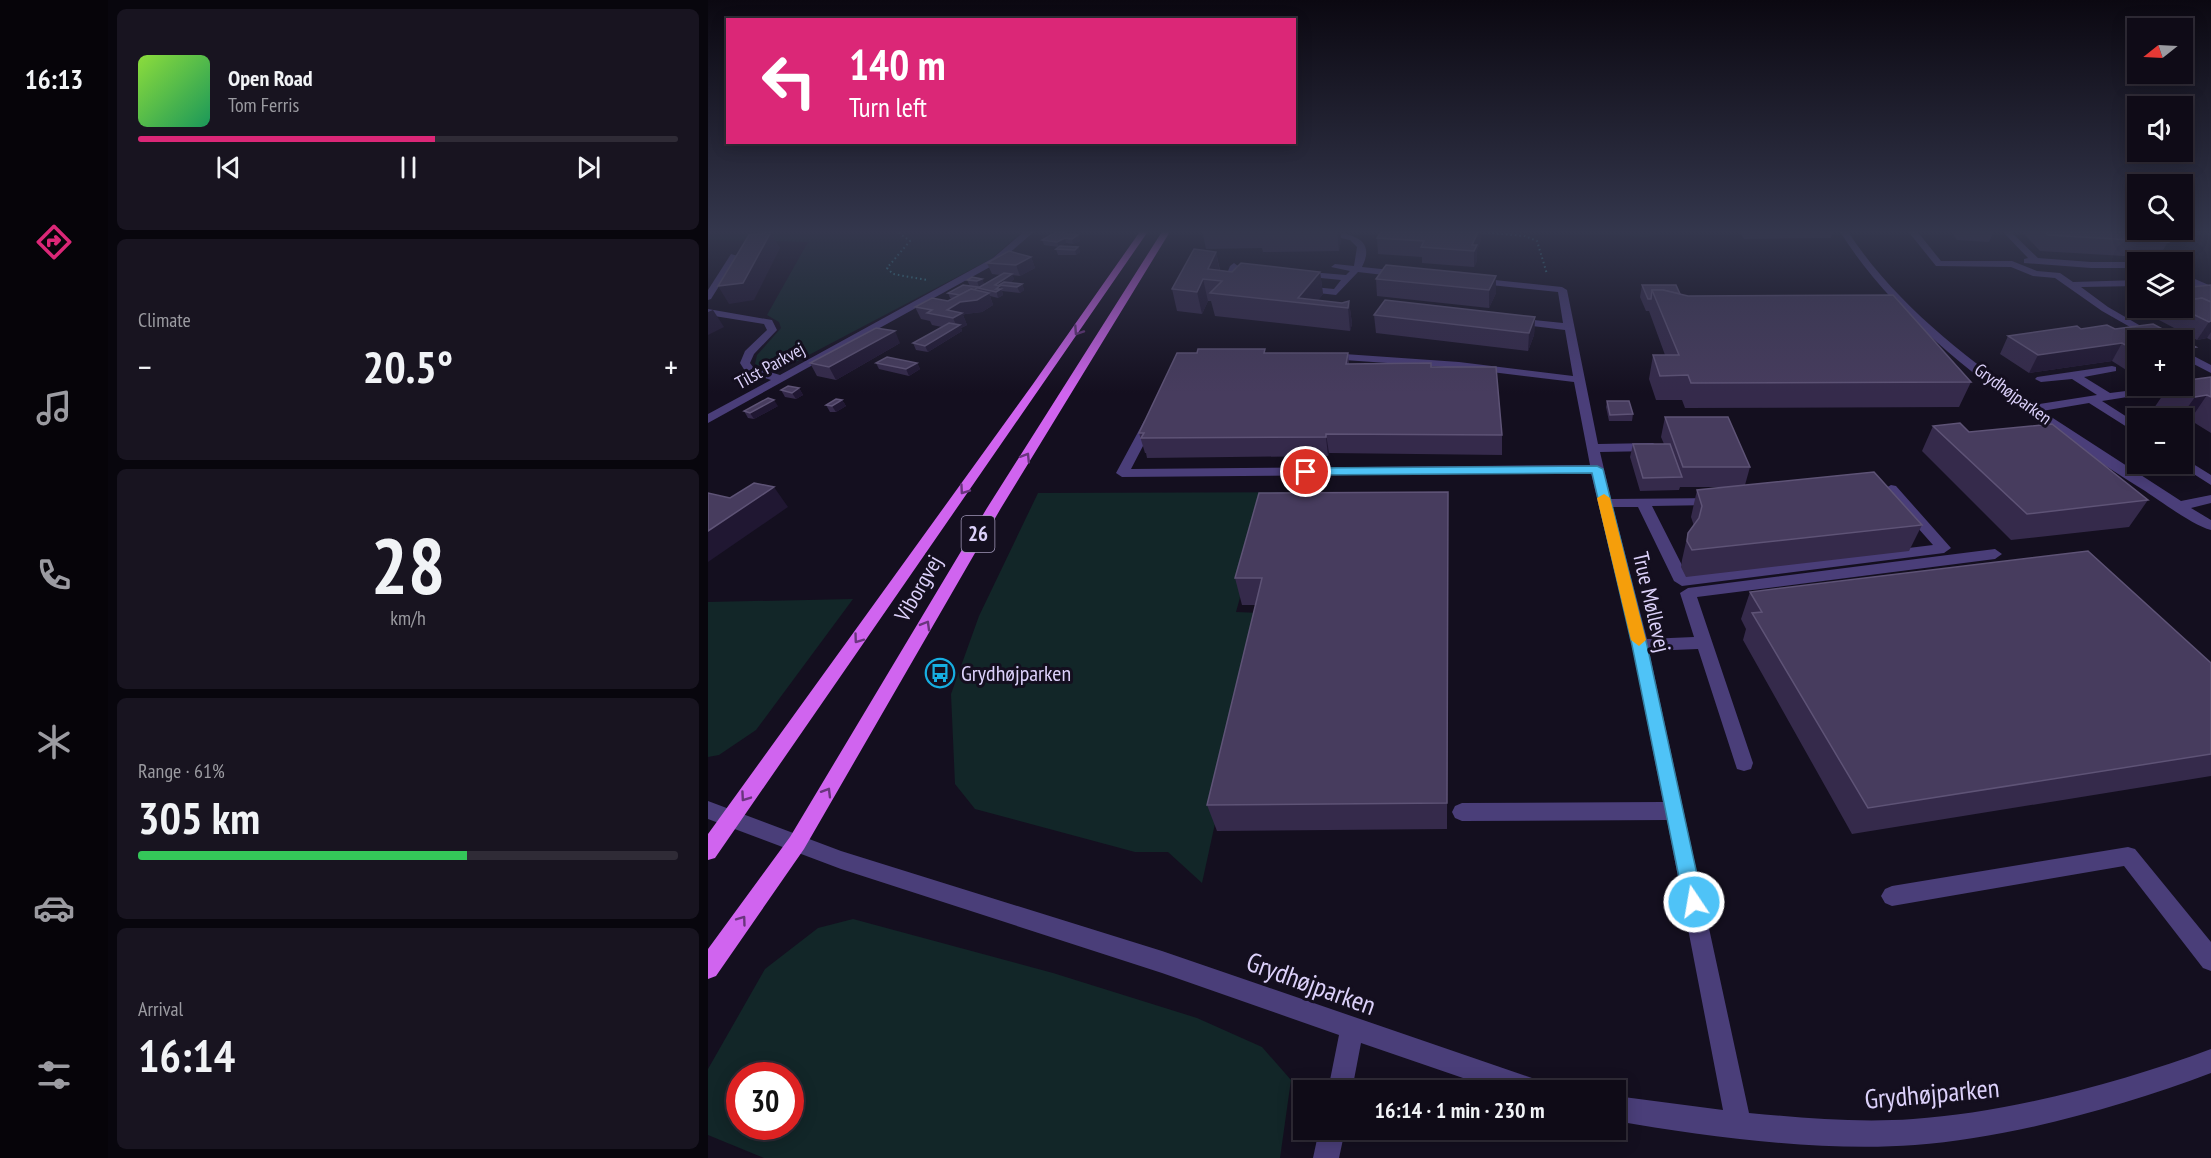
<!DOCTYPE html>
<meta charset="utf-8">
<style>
body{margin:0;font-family:"PT Sans Narrow",sans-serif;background:#181420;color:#f1f3f6;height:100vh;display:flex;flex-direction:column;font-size:22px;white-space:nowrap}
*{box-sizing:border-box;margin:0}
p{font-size:20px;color:#9b9ba1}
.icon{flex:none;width:33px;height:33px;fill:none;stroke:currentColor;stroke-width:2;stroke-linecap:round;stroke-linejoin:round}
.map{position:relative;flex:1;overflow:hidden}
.sheet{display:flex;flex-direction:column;gap:9px;padding:9px;background:#08060d;width:600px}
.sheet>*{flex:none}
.hud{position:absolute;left:18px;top:18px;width:570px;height:126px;border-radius:0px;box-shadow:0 3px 15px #0003,0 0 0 2px #2f2b36;background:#db2777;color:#fff;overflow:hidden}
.needle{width:39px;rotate:252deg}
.tools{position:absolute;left:1419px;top:18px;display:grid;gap:12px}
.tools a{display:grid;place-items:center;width:66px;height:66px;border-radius:0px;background:#0f0b17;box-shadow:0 3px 15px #0003,0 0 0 2px #2f2b36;font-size:30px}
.speed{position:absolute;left:18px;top:1062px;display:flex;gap:12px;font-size:30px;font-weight:700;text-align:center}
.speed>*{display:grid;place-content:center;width:78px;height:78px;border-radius:50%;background:#0f0b17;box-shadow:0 3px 15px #0003,0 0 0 2px #2f2b36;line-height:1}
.speed .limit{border:9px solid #d22;background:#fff;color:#111}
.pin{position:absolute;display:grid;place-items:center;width:51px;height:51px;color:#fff;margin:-26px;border:3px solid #fff;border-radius:50%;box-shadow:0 2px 6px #0007}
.me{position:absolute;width:66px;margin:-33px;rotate:348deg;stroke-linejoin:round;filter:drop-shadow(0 0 4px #0008)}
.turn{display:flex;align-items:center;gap:21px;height:126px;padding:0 24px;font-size:27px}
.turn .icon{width:78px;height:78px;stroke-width:2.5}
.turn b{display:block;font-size:42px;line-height:51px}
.big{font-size:45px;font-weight:700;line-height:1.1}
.sheet .tile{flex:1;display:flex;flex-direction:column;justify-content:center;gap:9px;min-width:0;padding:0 21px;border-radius:9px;background:#181420}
.sheet .dial{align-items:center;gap:0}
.dial b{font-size:78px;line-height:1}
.song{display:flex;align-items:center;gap:18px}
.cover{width:72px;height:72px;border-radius:9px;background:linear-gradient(135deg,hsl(90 70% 55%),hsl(150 70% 35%))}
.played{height:6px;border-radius:3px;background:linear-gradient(90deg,#db2777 55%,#2f2b36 55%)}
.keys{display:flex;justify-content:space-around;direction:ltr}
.heat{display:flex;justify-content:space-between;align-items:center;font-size:33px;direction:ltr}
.charge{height:9px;border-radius:4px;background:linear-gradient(90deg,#34c759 61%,#2f2b36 0)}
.trip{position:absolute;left:585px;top:1080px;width:333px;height:60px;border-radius:0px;background:#0f0b17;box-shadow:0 3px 15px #0003,0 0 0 2px #2f2b36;font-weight:700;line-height:60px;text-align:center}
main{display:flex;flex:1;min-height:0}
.tabs{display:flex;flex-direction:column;width:108px;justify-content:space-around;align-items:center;background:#060409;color:#9b9ba1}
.tabs .icon{width:42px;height:42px}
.tabs .selected{color:#db2777}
.tabs b{font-size:27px;color:#f1f3f6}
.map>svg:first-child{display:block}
</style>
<main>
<nav class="tabs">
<b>16:13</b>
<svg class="icon selected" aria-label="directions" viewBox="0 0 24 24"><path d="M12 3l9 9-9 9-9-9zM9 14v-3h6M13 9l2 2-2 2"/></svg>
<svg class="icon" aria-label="music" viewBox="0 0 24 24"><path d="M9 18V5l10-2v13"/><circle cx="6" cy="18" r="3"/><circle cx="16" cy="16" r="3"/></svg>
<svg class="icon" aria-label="phone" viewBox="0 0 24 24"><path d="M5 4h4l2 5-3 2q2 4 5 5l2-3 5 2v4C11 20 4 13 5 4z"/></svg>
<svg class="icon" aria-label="climate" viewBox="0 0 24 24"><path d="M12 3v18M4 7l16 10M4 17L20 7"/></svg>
<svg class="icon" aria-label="car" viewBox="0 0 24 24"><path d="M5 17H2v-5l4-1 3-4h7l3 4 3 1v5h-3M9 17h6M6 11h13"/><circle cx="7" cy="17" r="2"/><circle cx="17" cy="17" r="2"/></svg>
<svg class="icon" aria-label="filters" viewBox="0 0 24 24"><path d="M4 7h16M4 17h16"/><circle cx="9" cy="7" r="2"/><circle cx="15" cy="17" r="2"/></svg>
</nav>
<section class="sheet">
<div class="tile">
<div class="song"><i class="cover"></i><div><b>Open Road</b><p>Tom Ferris</p></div></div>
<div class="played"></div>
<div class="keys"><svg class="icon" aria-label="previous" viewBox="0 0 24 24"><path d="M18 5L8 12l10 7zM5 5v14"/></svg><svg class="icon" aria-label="pause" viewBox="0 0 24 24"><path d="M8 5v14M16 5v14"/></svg><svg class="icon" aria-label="next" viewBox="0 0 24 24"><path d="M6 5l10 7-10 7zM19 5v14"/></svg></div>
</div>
<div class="tile"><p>Climate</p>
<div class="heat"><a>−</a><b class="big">20.5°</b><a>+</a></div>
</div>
<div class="tile dial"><b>28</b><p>km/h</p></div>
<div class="tile"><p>Range · 61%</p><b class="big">305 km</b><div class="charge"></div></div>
<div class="tile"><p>Arrival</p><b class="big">16:14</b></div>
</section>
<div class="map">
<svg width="1503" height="1158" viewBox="0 0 1503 1158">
<rect width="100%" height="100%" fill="#140f1f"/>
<g fill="#122628" fill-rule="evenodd">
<polygon points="0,230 316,230 283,259 78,367 60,370 47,364 49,355 73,328 71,322 59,315 100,242 0,240"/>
<polygon points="801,230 966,230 940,237"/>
<polygon points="617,492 611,516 554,518 528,612 553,613 494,883 460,852 427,852 267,809 247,784 243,694 271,616 330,493"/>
<polygon points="145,599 48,730 11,755 0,757 0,602"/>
<path d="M145 919 345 973 489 1018 554 1047 583 1080 572 1158H56L0 1135V1069L57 969 110 928ZM32 1076H82V1126H32Z"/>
</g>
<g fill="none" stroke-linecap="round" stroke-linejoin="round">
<g stroke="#3a9ca6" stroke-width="2" stroke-dasharray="1.5 3" stroke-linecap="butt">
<polyline points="187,230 202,241 179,268 185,274 219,280"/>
<polyline points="771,232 817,236 829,241 839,274"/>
</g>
<g fill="#4a3e79" fill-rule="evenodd">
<polygon points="318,230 328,230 291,262 0,423 0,414 63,380 37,371 32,363 37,351 59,330 56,324 0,315 0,309 64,320 69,330 46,354 42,363 45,367 72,375 285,258"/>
<path d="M1131 230H1139C1185 302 1257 357 1325 405L1389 395 1364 379 1333 382 1327 379 1329 377 1404 366 1408 367V371L1376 377 1402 393 1474 384V388L1470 389 1394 401 1430 424V434L1381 403 1334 411 1473 501 1503 495V503L1483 508 1503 520V530C1483 525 1448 497 1429 486 1326 420 1196 336 1131 230Z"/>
<polygon points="1199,230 1208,230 1233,261 1304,261 1329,271 1352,273 1365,282 1430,280 1430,286 1373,287 1400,307 1457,340 1445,340 1394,311 1347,278 1325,276 1303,267 1228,266"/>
<polygon points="1293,230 1301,230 1330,258 1383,262 1430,262 1430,268 1383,268 1316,263 1316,259 1320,258"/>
<path d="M627 231C648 236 667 241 654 267L693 271 698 274 693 277 650 272 628 295 592 291 590 289 595 286 626 289 633 280 593 276 590 275V271L638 275 642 271 623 267 627 264 646 266 649 247 642 240 624 236 623 234Z"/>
<polygon points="23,254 30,256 3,299 0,300 0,290"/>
<polygon points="526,263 530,266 526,279 533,280 533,284 521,284 516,281 522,266"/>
<polygon points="1474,263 1480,264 1481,266 1474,269"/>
<path d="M767 278 854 287 859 290 890 444 945 443 951 447 945 451 892 452 903 499 1010 498 1012 501 1005 505 944 506 979 575 1225 545 1178 492 1176 489 1183 485 1188 486 1243 548 1236 553 974 586 966 581 930 507H905L939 639 986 637 972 593 980 588 1287 549 1294 554 1287 559 989 597 1045 763 1043 769 1036 771 1029 769 1027 763 990 649 941 651 1041 1113C1095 1118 1151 1123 1205 1119 1299 1113 1415 1082 1503 1049V1073C1413 1107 1302 1138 1207 1145 1114 1152 999 1137 908 1121V1096L1015 1110 959 820 754 821 747 818 744 812 747 806 754 803 955 802 924 645 883 473 414 477 408 473 436 421 442 417 448 421 423 469 882 465 866 382 751 368 622 359 617 356 622 353 751 362 865 376 857 330 807 324 802 321 807 318 855 323 850 292 764 283V279Z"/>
<polygon points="1474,278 1487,279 1503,286 1503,293 1482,284 1474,284"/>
<polygon points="1474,350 1503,365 1503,373 1474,358"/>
<polygon points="1474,457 1503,475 1503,485 1470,464 1474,464"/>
<polygon points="0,801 133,851 454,951 824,1078 833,1081 836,1090 790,1090 653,1043 644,1090 620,1090 631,1035 454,973 133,869 0,819"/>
<polygon points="1420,847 1427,849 1503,942 1503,971 1495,968 1416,866 1184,906 1177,903 1173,896 1177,889 1184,886"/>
<polygon points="611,1130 637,1130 631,1158 605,1158"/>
</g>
<g fill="#d064ef" fill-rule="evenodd">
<polygon points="433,230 441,230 7,858 0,860 0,834 325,384"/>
<polygon points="455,230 463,230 293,508 96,849 8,976 0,979 0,949 82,837 279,508"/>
</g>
</g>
<g fill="#352a4b">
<polygon points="345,230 357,230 353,233 370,235 372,241 365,244 358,243 353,246 370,247 372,252 368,255 350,255 348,249 351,247 336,245 334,240 347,233"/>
<polygon points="494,230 633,230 633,240 631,251 555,252 554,248 498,249"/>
<polygon points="1030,230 1125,230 1123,238 1036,239"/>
<polygon points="1243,230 1285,230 1286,231 1281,242 1249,240 1243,232"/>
<polygon points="1314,230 1446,230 1460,242 1450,258 1332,251 1314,232"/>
<polygon points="669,238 773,240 769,250 769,261 766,267 714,263 714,257 670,254"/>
<polygon points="508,252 512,270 524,272 612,272 615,294 610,300 634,303 641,301 644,324 642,331 507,316 503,301 500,301 494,314 469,311 464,289"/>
<polygon points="323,257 327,268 312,276 304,275 306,279 302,283 314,284 316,290 312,293 294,291 295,295 290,298 282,296 285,305 274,312 257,314 255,315 259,325 253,328 254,331 220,352 208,350 205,343 234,327 224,325 222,321 213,319 207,307 240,301 245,299 242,298 240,293 262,286 259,280 274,279 276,284 292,275 284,274 279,263"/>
<polygon points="788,276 788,293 781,308 669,296 668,279"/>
<polygon points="934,285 972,294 1263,382 1251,407 977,408 974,400 948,400 941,379 945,355 957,355 941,311 938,311 932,297"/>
<polygon points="1503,285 1503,340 1499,338 1489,340 1451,320 1458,308 1474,308 1474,288"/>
<polygon points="666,315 827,317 826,335 820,351 668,333"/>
<polygon points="1445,324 1488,347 1476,365 1474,365 1474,340 1430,340 1430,372 1423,373 1404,361 1321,373 1292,354 1300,336 1369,326 1373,329 1399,325 1407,329"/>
<polygon points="192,343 128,380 109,376 102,363"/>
<polygon points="558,353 640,353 641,364 723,367 794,435 794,455 621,453 620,456 439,458 438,453 437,453 431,433"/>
<polygon points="168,363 209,363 212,369 201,376 171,369"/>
<polygon points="1503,377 1503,433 1482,420 1474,421 1474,418 1464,418 1446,408 1461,386 1474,386"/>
<polygon points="91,388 95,395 88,399 77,397 73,390"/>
<polygon points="134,400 138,406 128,412 122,412 118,405"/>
<polygon points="899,401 925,414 924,421 901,421 898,407"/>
<polygon points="70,406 46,419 40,418 36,411"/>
<polygon points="957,417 1042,467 1037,485 1214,525 1201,551 978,577 973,567 974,560 980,533 986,526 983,517 989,490 1023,487 972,487 971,490 932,491 922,457 925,444 956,444 953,437"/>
<polygon points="1225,426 1261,432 1440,500 1421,527 1303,540 1214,451"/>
<polygon points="740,492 739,829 509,831 499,805 548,605 534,605 527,578"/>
<polygon points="1042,592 1503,663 1503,776 1144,834 1035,640 1038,629 1033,619"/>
</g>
<g fill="#201732">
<polygon points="629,230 633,230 633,240 631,251"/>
<polygon points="771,230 773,230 773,240 769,250 769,261 766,267 766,251 764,245"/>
<polygon points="63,232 72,248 46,300 21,304 10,286"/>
<polygon points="370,235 372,241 365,244 364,239"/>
<polygon points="357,238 358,243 351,247 349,242"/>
<polygon points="370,247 372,252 368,255 367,250"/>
<polygon points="508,252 512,273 500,269"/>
<polygon points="323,257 327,268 312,276 308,265"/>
<polygon points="612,272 615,294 606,305 590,298"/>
<polygon points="304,274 306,279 297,286 291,285 292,287 292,286 295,295 290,298 287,285"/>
<polygon points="788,276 788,293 781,308 781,290"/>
<polygon points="274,279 276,284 271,287 269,281"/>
<polygon points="495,279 500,301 494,314 489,292"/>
<polygon points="314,284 316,290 312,293 309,287"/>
<polygon points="281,293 285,305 274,312 257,314 255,315 259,325 253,328 254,331 220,352 217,346 249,327 245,318 239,310 252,302"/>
<polygon points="641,301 644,324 642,331 640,308"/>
<polygon points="5,310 16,327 0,335 0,312"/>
<polygon points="827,317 826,335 820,351 821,333"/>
<polygon points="1503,321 1503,332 1499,338 1489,340 1501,322"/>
<polygon points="187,331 192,343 128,380 121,367"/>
<polygon points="1414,343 1404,361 1321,373 1330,355"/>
<polygon points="1488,347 1476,365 1474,365 1474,349"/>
<polygon points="1430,362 1430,372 1423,373"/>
<polygon points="209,363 212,369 201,376 198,369"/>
<polygon points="91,388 95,395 88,399 84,393"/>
<polygon points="1499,395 1482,420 1474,421 1474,418 1472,418 1487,397"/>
<polygon points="66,400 70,406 46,419 42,413"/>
<polygon points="134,400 138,406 128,412 124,406"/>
<polygon points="618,434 621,453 620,456 618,437"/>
<polygon points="66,487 80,507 0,562 0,531"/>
</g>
<g fill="#473c5e" stroke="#5e5376" stroke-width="1.5">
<polygon points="552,230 629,230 551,231"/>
<polygon points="674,230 771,230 764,245 769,245 766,251 713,247 716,241 669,238"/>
<polygon points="1335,230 1446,230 1460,242 1340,235"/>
<polygon points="63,232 35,283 10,286 41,235"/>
<polygon points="348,232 370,235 364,239 357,238 349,242 334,240"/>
<polygon points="352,246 370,247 367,250 348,249"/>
<polygon points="486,249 508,252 500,269 524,272 533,263 612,272 590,298 634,303 641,301 640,308 502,293 514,281 495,279 489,292 464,289"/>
<polygon points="301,251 323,257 308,265 279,263"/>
<polygon points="678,265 788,276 781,290 668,279"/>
<polygon points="296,273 304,274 287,285 292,286 288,289 293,289 288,292 270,288"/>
<polygon points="264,277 274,279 269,281 259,280"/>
<polygon points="296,282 314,284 309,287 291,285"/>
<polygon points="255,285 270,287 266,290 263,289 252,295 240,293"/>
<polygon points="934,285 968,285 972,294 955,290 944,290 943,299 940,299"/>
<polygon points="1503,285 1503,302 1494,298 1483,300 1474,296 1474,288"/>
<polygon points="263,289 281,293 269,300 252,302 239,310 254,313 245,318 219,313 224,310 207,307 224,298 240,301"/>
<polygon points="944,290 955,290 980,296 1185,295 1263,382 983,383 980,375 952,376 945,355 971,355"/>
<polygon points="1494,298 1503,302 1503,321 1501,322 1472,308 1474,308 1474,301"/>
<polygon points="677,300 827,317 821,333 666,315"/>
<polygon points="241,323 252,325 217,346 205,343"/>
<polygon points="1445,324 1488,347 1474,349 1474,340 1430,340 1430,352 1414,343 1330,355 1300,336 1369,326 1373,329 1399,325 1407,329"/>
<polygon points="168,328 187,331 121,367 102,363"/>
<polygon points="490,349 557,349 556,353 640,353 638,364 723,363 723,367 788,367 794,435 618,434 618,437 433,438 436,433 431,433 469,353 489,353"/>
<polygon points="179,357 209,363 198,369 168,363"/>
<polygon points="1503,377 1503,397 1499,395 1487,397 1467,386 1474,386 1474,381"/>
<polygon points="80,386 91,388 84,393 73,390"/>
<polygon points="60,398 66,400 42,413 36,411"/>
<polygon points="128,399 134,400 124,406 118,405"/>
<polygon points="899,401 921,401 925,414 902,415"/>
<polygon points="957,417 1020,417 1042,467 975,467"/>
<polygon points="1252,423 1261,432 1344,424 1440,500 1319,514 1225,426"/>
<polygon points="925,444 962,444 974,477 935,478"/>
<polygon points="1166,472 1214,525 984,550 979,541 980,533 991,518 994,506 989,490"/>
<polygon points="46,483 66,487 0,531 0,493 22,498"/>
<polygon points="740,492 739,803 499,805 554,578 527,578 551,493"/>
<polygon points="1380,551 1503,663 1503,754 1160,808 1044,613 1054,612 1042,592"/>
</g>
<defs><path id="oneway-chevron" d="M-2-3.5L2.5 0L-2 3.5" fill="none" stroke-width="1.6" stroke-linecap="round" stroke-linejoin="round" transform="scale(1.5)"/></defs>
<g stroke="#69357d">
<use href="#oneway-chevron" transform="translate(370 331) rotate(124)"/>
<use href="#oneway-chevron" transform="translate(318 457) rotate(-58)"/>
<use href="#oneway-chevron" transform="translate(256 490) rotate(125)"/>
<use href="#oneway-chevron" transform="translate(218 625) rotate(-60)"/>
<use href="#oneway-chevron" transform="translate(150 639) rotate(126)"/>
<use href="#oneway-chevron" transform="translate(119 792) rotate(-59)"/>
<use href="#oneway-chevron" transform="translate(37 797) rotate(125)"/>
<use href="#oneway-chevron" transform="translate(34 920) rotate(-54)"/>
</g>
<linearGradient id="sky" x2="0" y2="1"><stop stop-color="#0b0811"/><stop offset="0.59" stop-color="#34374d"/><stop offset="1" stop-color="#34374d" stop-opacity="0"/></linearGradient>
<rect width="1503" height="393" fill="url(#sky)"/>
<polygon fill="#4fc3f7" stroke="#337fa1" stroke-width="1.5" points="889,466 895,469 939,645 995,902 992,909 986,912 979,909 976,902 924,645 884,473 598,475 592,472 598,468"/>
<polygon fill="#f59e0b" points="896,494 902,498 938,640 931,646 923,640 889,498"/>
<defs>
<g id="bus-ring" transform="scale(1.5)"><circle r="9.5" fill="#140f1f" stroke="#17aee1" stroke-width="1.5"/><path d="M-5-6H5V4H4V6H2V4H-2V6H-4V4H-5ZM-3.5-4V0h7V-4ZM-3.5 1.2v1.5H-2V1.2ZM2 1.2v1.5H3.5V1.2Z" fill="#17aee1"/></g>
</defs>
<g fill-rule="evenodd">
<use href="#bus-ring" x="232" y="673"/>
</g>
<g text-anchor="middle" stroke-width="6" stroke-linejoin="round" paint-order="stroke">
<g font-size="18" fill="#dcd1fa" stroke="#140f1f">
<text transform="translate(62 366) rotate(-29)" y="6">Tilst Parkvej</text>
<text transform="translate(1305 394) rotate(36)" y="6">Grydhøjparken</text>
</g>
<rect fill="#140f1f" stroke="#a097b8" stroke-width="1.5" x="253.5" y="516" width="33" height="36" rx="4.5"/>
<g font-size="21" font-weight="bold" fill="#dcd1fa">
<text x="270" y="541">26</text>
</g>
<g font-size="22" fill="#dcd1fa" stroke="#140f1f">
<text transform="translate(210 588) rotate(-60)" y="8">Viborgvej</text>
<text transform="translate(944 602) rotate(77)" y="8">True Møllevej</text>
</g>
<g font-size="22" fill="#dcd1fa" stroke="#140f1f" text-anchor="start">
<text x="253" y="681">Grydhøjparken</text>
</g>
<g font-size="27" fill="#dcd1fa" stroke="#140f1f">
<text transform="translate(603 984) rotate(20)" y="9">Grydhøjparken</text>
<text transform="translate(1224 1094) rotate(-5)" y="9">Grydhøjparken</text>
</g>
</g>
</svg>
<div class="tools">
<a><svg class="needle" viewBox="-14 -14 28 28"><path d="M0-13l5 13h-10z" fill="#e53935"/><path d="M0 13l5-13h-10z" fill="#9b9ba1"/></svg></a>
<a><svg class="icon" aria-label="sound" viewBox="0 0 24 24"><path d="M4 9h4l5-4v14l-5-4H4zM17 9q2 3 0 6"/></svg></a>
<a><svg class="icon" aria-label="search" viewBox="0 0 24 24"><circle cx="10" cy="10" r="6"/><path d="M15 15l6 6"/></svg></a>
<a><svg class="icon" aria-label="layers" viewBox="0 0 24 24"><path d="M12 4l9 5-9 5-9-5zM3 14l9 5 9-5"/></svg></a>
<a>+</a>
<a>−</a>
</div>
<div class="speed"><div class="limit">30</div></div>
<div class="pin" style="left:598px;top:472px;background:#d93025"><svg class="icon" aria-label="arrive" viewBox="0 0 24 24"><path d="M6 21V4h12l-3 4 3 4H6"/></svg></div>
<svg class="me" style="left:986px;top:902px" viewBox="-20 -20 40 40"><circle r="17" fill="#4fc3f7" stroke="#fff" stroke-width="3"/><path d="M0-11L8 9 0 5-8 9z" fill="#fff"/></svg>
<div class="trip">16:14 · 1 min · 230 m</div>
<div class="hud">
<div class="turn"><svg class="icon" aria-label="left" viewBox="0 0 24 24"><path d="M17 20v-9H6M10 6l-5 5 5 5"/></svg><div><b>140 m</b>Turn left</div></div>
</div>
</div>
</main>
